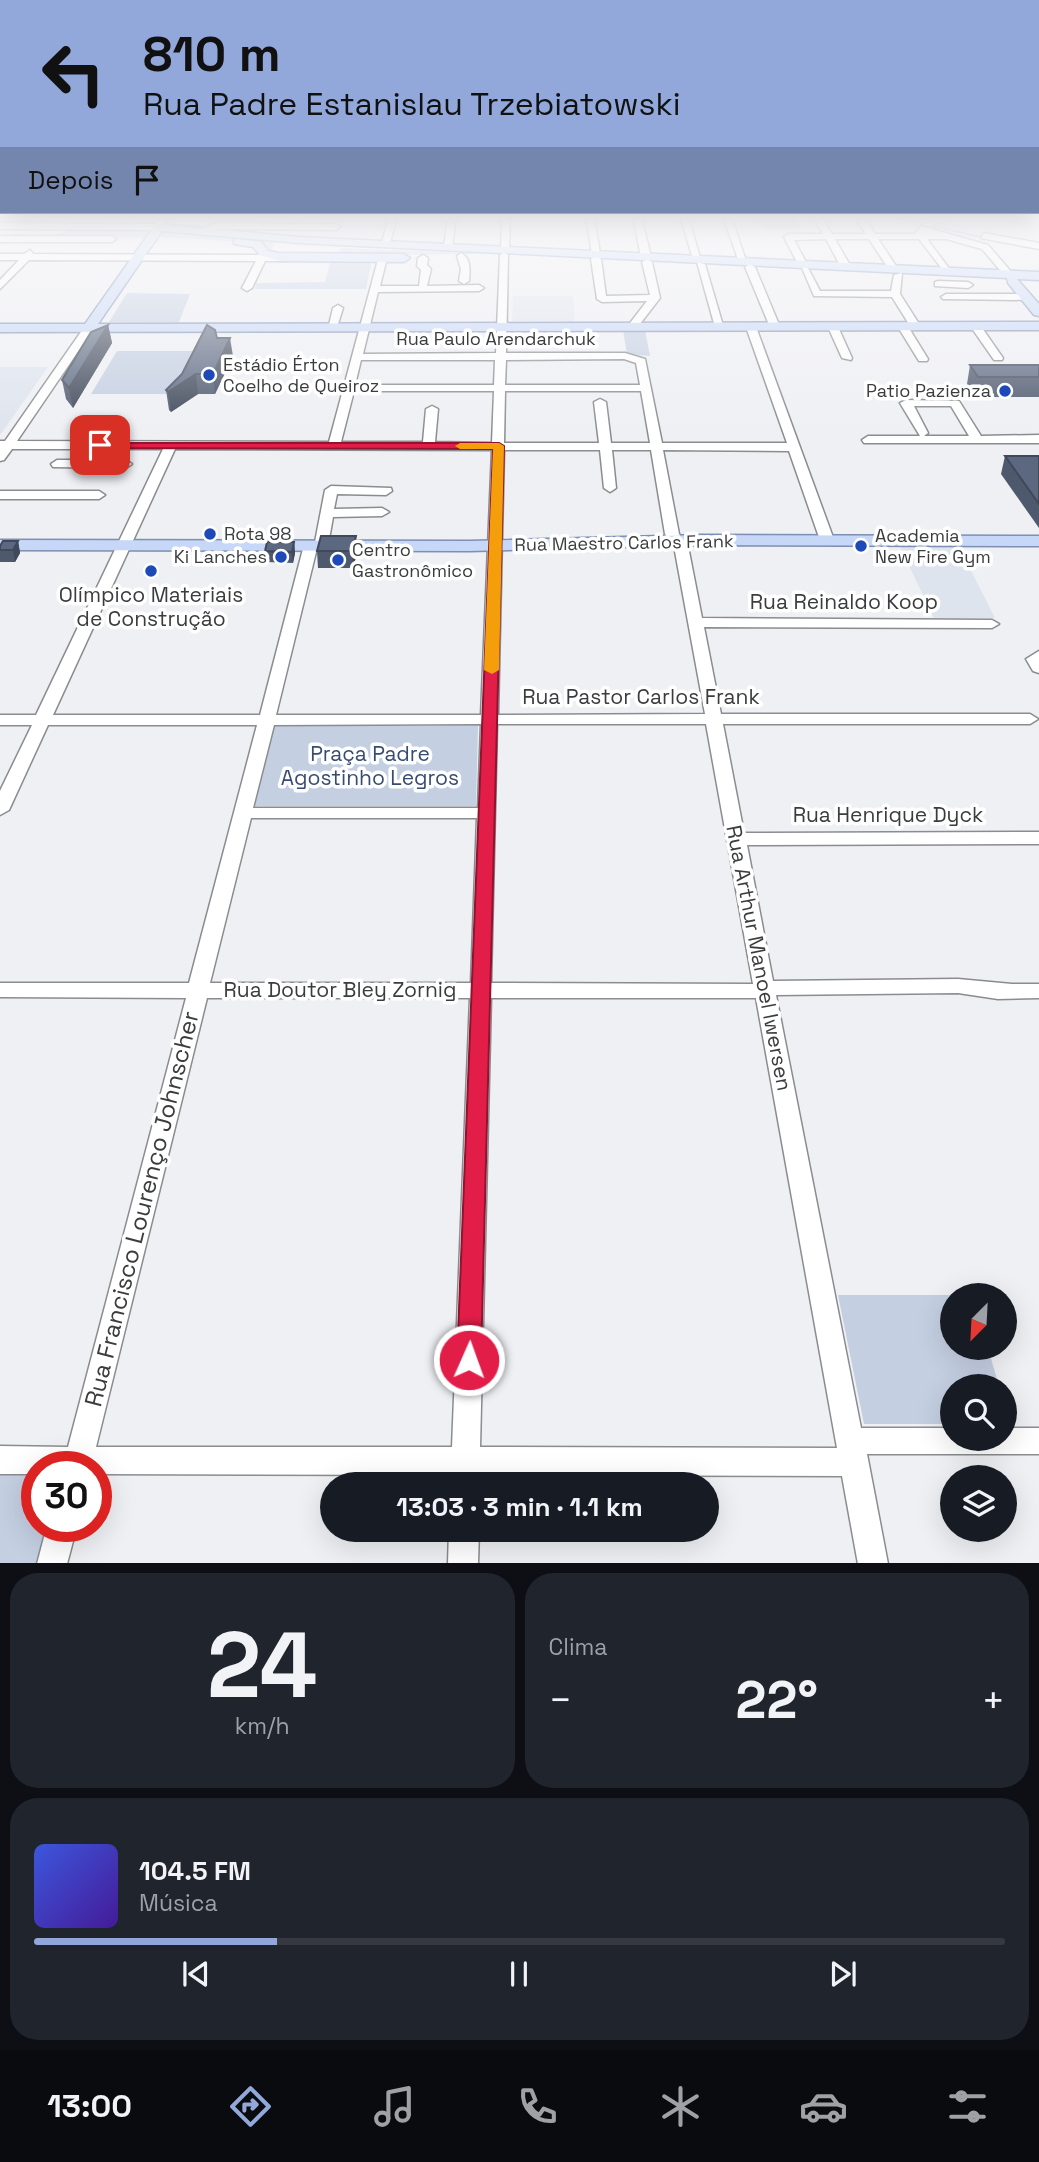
<!DOCTYPE html>
<html lang="pt">
<meta charset="utf-8">
<style>
body{margin:0;font-family:"Space Grotesk",sans-serif;background:#20242c;color:#f1f3f6;height:100vh;display:flex;flex-direction:column;font-size:26px;white-space:nowrap}
*{box-sizing:border-box;margin:0}
p{font-size:23px;color:#9ea1a6}
.icon{flex:none;width:38px;height:38px;fill:none;stroke:currentColor;stroke-width:2;stroke-linecap:round;stroke-linejoin:round}
.map{position:relative;height:1563px;overflow:hidden}
.drawer{display:flex;flex-direction:column;gap:10px;padding:10px;background:#0d0f14;flex:1}
.drawer>*{flex:none}
.top-card{position:absolute;left:0px;top:0px;width:1040px;height:214px;box-shadow:0 7px 28px #0002;background:#92a7da;color:#111;overflow:hidden}
.needle{width:46px;rotate:204deg}
.fabs{position:absolute;left:940px;top:1283px;display:grid;gap:14px}
.fabs a{display:grid;place-items:center;width:77px;height:77px;border-radius:50%;background:#171b24;box-shadow:0 7px 28px #0002;font-size:35px}
.speed{position:absolute;left:21px;top:1451px;display:flex;gap:14px;font-size:35px;font-weight:700;text-align:center}
.speed>*{display:grid;place-content:center;width:91px;height:91px;border-radius:50%;background:#171b24;box-shadow:0 7px 28px #0002;line-height:1}
.speed .limit{border:10px solid #d22;background:#fff;color:#111}
.pin{position:absolute;display:grid;place-items:center;width:60px;height:60px;color:#fff;margin:-30px;border-radius:14px;box-shadow:0 4px 10px #0006}
.me{position:absolute;width:77px;margin:-38px;rotate:2deg;stroke-linejoin:round;filter:drop-shadow(0 0 5px #0008)}
.turn{display:flex;align-items:center;gap:24px;height:147px;padding:0 28px;font-size:32px}
.turn .icon{width:91px;height:91px;stroke-width:2.5}
.turn b{display:block;font-size:49px;line-height:60px}
.then{display:flex;align-items:center;height:66px;padding:0 28px;background:#0003;gap:14px;font-size:26px}
.big{font-size:52px;font-weight:800;line-height:1.1}
.drawer .tile{flex:1;display:flex;flex-direction:column;justify-content:center;gap:10px;min-width:0;padding:0 24px;border-radius:28px;background:#20242c}
.drawer .dial{align-items:center;gap:0}
.dial b{font-size:91px;line-height:1}
.song{display:flex;align-items:center;gap:21px}
.cover{width:84px;height:84px;border-radius:10px;background:linear-gradient(135deg,hsl(230 70% 55%),hsl(260 70% 35%))}
.played{height:7px;border-radius:4px;background:linear-gradient(90deg,#92a7da 25%,#363941 25%)}
.keys{display:flex;justify-content:space-around;direction:ltr}
.heat{display:flex;justify-content:space-between;align-items:center;font-size:38px;direction:ltr}
.drawer .tiles{flex:1;display:grid;gap:10px;grid-template-columns:1fr 1fr}
.tile:last-child{grid-column:span 2}
.trip{position:absolute;left:320px;top:1472px;width:399px;height:70px;border-radius:35px;background:#171b24;box-shadow:0 7px 28px #0002;font-weight:800;line-height:70px;text-align:center}
.dock{display:flex;height:112px;justify-content:space-around;align-items:center;background:#090b0e;color:#9ea1a6}
.dock .icon{width:49px;height:49px}
.dock .selected{color:#92a7da}
.dock b{font-size:32px;color:#f1f3f6}
.map>svg:first-child{display:block}
</style>
<div class="map">
<svg width="1039" height="1564" viewBox="0 0 1039 1564">
<rect width="100%" height="100%" fill="#eff0f4"/>
<g fill="#dee4ee">
<polygon points="513,296 573,296 575,324 512,323"/>
<polygon points="0,367 48,367 0,435"/>
<polygon points="900,547 959,547 995,618 934,618"/>
</g>
<g fill="#c4cfe2">
<polygon points="754,216 794,216 801,229 765,229 763,225 758,225"/>
<polygon points="81,229 152,232 149,238 51,237 64,232"/>
<polygon points="160,232 235,236 274,242 272,253 268,253 265,244 255,242 156,237"/>
<polygon points="340,248 490,254 339,255"/>
<polygon points="331,260 372,260 366,289 255,289 256,283 325,282"/>
<polygon points="127,293 190,294 179,322 109,322"/>
<polygon points="623,330 645,330 650,356 627,354"/>
<polygon points="117,351 193,351 172,394 91,394"/>
<polygon points="272,726 478,726 476,806 254,806"/>
<polygon points="838,1295 952,1295 952,1348 988,1348 999,1386 952,1386 952,1424 864,1424"/>
<polygon points="0,1468 37,1468 37,1526 48,1526 39,1563 0,1563"/>
</g>
<g fill="none" stroke-linecap="round" stroke-linejoin="round">
<polyline stroke="#9dabc5" stroke-width="2" points="888,216 985,238"/>
<g stroke="#8a8c8f" stroke-width="3">
<g id="minor">
<polygon points="162,216 170,216 159,230 0,229 0,223 156,224"/>
<polygon points="389,216 397,216 390,243 386,246 382,243"/>
<polygon points="448,216 456,216 452,247 448,250 444,247"/>
<path d="M502 216H510L509 250 505 253 508 255 506 353H625L645 359 662 443H787L746 327 751 324 756 327 834 540 827 544 820 540 789 451 663 450 679 534 688 546 702 618 992 620 999 624 992 628 704 627 721 714H1030L1038 719 1030 724H723L744 833 1039 832V844L747 845 773 981 958 979 1012 984H1039V998L998 999 958 993 776 995 861 1428H952V1438H1004V1428H1039V1454H867L888 1564H858L842 1476 480 1475 479 1484H451V1475L96 1474V1466H37V1474H0V1446L68 1447 186 998 0 997V983H189L257 725H48L9 810 0 815V791L32 725H0V715H36L163 449H12L4 460 0 461V441H5L85 326 89 325 94 328 17 441 329 442 379 256 387 258 380 286H419L421 270 417 266 418 258 423 255 428 258 427 265 431 269 427 286 479 285 484 288 479 291 378 292 363 354 496 353 500 255 504 252 501 250ZM624 359 636 363 640 385H505L506 360ZM361 360H495L494 385H355ZM354 391H494L492 443 435 442 438 409 432 406 426 409 423 442H341ZM505 391H641L650 443H611L606 402 600 399 594 402 599 443H504ZM175 449 492 450 481 715H276L317 548H326L328 545 333 517 382 516 389 512 382 508 334 509 337 494 386 495 392 491 391 488 331 486 325 490 315 542H306L304 545 260 715H53ZM504 450H600L604 488 610 492 616 488 612 450H651L665 534 674 546 705 714 498 715ZM481 724 478 808H253L274 725ZM497 724H706L753 984 491 983ZM251 818H477L471 983H210ZM207 998H470L452 1447H96ZM491 998H756L837 1448 480 1447Z"/>
<polygon points="586,216 594,216 600,254 597,256 601,259 606,296 650,295 642,262 646,260 641,257 633,216 641,216 651,257 647,259 652,262 660,298 636,329 627,327 647,301 602,302 597,299 591,259 595,256 592,254"/>
<polygon points="680,216 688,216 701,261 693,259"/>
<polygon points="723,216 731,216 747,264 739,262"/>
<polygon points="813,216 821,216 832,234 866,234 855,216 863,216 875,234 915,234 921,226 988,245 1013,274 1005,276 982,249 946,239 927,239 951,271 946,274 919,239 878,239 898,269 893,272 890,271 869,239 835,239 851,267 846,270 841,267 826,239 794,240 807,264 799,266 784,237 788,234 823,234"/>
<polygon points="944,216 956,216 928,227 924,224"/>
<polygon points="215,223 336,224 340,227 336,230 216,229 208,232 204,229"/>
<polygon points="984,233 1039,243 1039,249 981,238"/>
<polygon points="0,236 112,236 116,239 112,242 0,242"/>
<polygon points="30,250 33,254 258,255 264,250 267,251 267,255 286,255 291,258 286,261 265,261 252,288 247,291 242,288 256,261 29,260 0,289 0,280 19,260 0,260 0,254 24,254"/>
<path d="M461 253C471 258 470 271 469 281L464 284 459 281 461 269 457 256Z"/>
<polygon points="697,262 705,264 724,329 715,327"/>
<polygon points="750,264 755,267 780,327 779,329 770,327 745,267"/>
<polygon points="802,268 808,268 820,291 891,291 894,275 902,273 900,294 921,327 912,329 892,297 814,296"/>
<polygon points="938,281 968,282 973,285 968,288 935,286 935,282"/>
<polygon points="946,294 1027,294 1032,297 1027,300 943,299 941,297"/>
<polygon points="338,305 343,308 337,327 328,329 333,308"/>
<polygon points="829,325 838,327 852,358 851,360 842,358 828,327"/>
<polygon points="899,325 907,325 928,359 927,361 919,361 898,327"/>
<polygon points="972,325 980,325 1003,358 1002,360 994,360 971,327"/>
<path d="M906 400 959 401 981 436 1039 435V443H864L862 440 868 436H920L900 403ZM914 406H951L969 436H924L928 433Z"/>
<polygon points="57,460 126,460 132,464 126,468 53,467 51,464"/>
<polygon points="0,491 99,491 105,495 99,499 0,499"/>
<polygon points="1039,651 1039,673 1033,671 1026,659"/>
<polygon points="47,1526 77,1526 67,1564 37,1564"/>
<polygon points="449,1530 479,1530 478,1564 448,1564"/>
</g>
</g>
<g stroke="#7d8fb2" stroke-width="3">
<g id="major">
<polygon points="159,224 299,237 1039,272 1039,280 1017,279 1039,304 1039,316 1034,315 1008,283 1007,278 299,243 162,231 98,324 1039,322 1039,330 0,332 0,324 85,324 155,225"/>
<polygon points="238,239 261,242 268,251 279,253 404,254 410,258 404,262 279,261 260,255 253,247 234,244 234,240"/>
<polygon points="701,535 1039,536 1039,546 701,545 469,551 0,550 0,540 469,541"/>
</g>
</g>
<use href="#minor" fill="#fff" fill-rule="evenodd"/>
<use href="#major" fill="#c6d7f7" fill-rule="evenodd"/>
</g>
<g fill="#4e596e">
<polygon points="108,325 112,343 73,408 66,399 62,380"/>
<polygon points="217,338 233,356 215,394 198,394 171,412 169,410 166,390"/>
<polygon points="970,365 1039,365 1039,397 974,397 967,384"/>
<polygon points="1005,456 1039,456 1039,528 1001,474"/>
<polygon points="321,536 357,553 353,568 318,568 317,551"/>
<polygon points="18,541 20,553 15,562 0,562 0,546"/>
<polygon points="294,542 295,553 293,563 266,562 265,551"/>
</g>
<g fill="#40495a">
<polygon points="108,325 112,343 73,408 69,388"/>
<polygon points="230,338 233,356 215,394 213,374"/>
<polygon points="196,374 198,394 171,412 168,392"/>
<polygon points="356,536 357,553 353,568 352,551"/>
<polygon points="18,541 20,553 15,562 13,550"/>
<polygon points="294,542 295,553 293,563 292,552"/>
</g>
<g fill="#5b6880" stroke="#40495a" stroke-width="2">
<polygon points="108,325 69,388 62,380 91,332"/>
<polygon points="207,325 215,330 217,338 230,338 213,374 196,374 168,392 166,390 182,374"/>
<polygon points="970,365 1039,365 1039,377 978,377"/>
<polygon points="1005,456 1039,456 1039,504"/>
<polygon points="321,536 356,536 352,551 317,551"/>
<polygon points="3,541 18,541 13,550 0,550 0,546"/>
<polygon points="267,542 294,542 292,552 265,551"/>
</g>
<linearGradient id="sky" x2="0" y2="1"><stop stop-color="#8ab0da"/><stop offset="0.5" stop-color="#f8f8fa"/><stop offset="1" stop-color="#f8f8fa" stop-opacity="0"/></linearGradient>
<rect width="1039" height="435" fill="url(#sky)"/>
<polygon fill="#e11d48" stroke="#92132f" stroke-width="2" points="96,443 499,443 504,446 481,1360 478,1368 469,1371 461,1368 457,1360 493,449 100,448 95,445"/>
<polygon fill="#f59e0b" points="499,443 504,446 499,670 492,674 484,670 493,449 460,449 455,446 460,443"/>
<g fill="#1d4ab8" stroke="#fff" stroke-width="2.5">
<circle cx="209" cy="375" r="7"/>
<circle cx="1005" cy="391" r="7"/>
<circle cx="210" cy="534" r="7"/>
<circle cx="861" cy="546" r="7"/>
<circle cx="281" cy="557" r="7"/>
<circle cx="338" cy="560" r="7"/>
<circle cx="151" cy="571" r="7"/>
</g>
<g text-anchor="middle" stroke-width="7" stroke-linejoin="round" paint-order="stroke">
<g font-size="18" fill="#3b3c3d" stroke="#fff">
<text x="496" y="345">Rua Paulo Arendarchuk</text>
<text transform="translate(624 543) rotate(-1)" y="6">Rua Maestro Carlos Frank</text>
</g>
<g font-size="18" fill="#3b3c3d" stroke="#fff" text-anchor="start">
<text x="223" y="371">Estádio Érton<tspan x="223" dy="21">Coelho de Queiroz</tspan></text>
<text x="991" y="397" text-anchor="end">Patio Pazienza</text>
<text x="224" y="540">Rota 98</text>
<text x="875" y="542">Academia<tspan x="875" dy="21">New Fire Gym</tspan></text>
<text x="352" y="556">Centro<tspan x="352" dy="21">Gastronômico</tspan></text>
<text x="267" y="563" text-anchor="end">Ki Lanches</text>
</g>
<g font-size="21" fill="#3b3c3d" stroke="#fff">
<text x="151" y="602">Olímpico Materiais<tspan x="151" dy="24">de Construção</tspan></text>
</g>
<g font-size="21" fill="#3b3c3d" stroke="#fff">
<text x="844" y="609">Rua Reinaldo Koop</text>
<text x="641" y="704">Rua Pastor Carlos Frank</text>
<text x="888" y="822">Rua Henrique Dyck</text>
<text transform="translate(759 958) rotate(79)" y="7">Rua Arthur Manoel Iwersen</text>
<text x="340" y="997">Rua Doutor Bley Zornig</text>
</g>
<g font-size="21" fill="#384c73" stroke="#fff">
<text x="370" y="761">Praça Padre<tspan x="370" dy="24">Agostinho Legros</tspan></text>
</g>
<g font-size="24" fill="#3b3c3d" stroke="#fff">
<text transform="translate(142 1209) rotate(-76)" y="8">Rua Francisco Lourenço Johnscher</text>
</g>
</g>
</svg>
<div class="fabs">
<a><svg class="needle" viewBox="-14 -14 28 28"><path d="M0-13l5 13h-10z" fill="#e53935"/><path d="M0 13l5-13h-10z" fill="#9ea1a6"/></svg></a>
<a><svg class="icon" aria-label="search" viewBox="0 0 24 24"><circle cx="10" cy="10" r="6"/><path d="M15 15l6 6"/></svg></a>
<a><svg class="icon" aria-label="layers" viewBox="0 0 24 24"><path d="M12 4l9 5-9 5-9-5zM3 14l9 5 9-5"/></svg></a>
</div>
<div class="speed"><div class="limit">30</div></div>
<div class="pin" style="left:100px;top:445px;background:#d93025"><svg class="icon" aria-label="arrive" viewBox="0 0 24 24"><path d="M6 21V4h12l-3 4 3 4H6"/></svg></div>
<svg class="me" style="left:469px;top:1360px" viewBox="-20 -20 40 40"><circle r="17" fill="#e11d48" stroke="#fff" stroke-width="3"/><path d="M0-11L8 9 0 5-8 9z" fill="#fff"/></svg>
<div class="trip">13:03 · 3 min · 1.1 km</div>
<div class="top-card">
<div class="turn"><svg class="icon" aria-label="left" viewBox="0 0 24 24"><path d="M17 20v-9H6M10 6l-5 5 5 5"/></svg><div><b>810 m</b>Rua Padre Estanislau Trzebiatowski</div></div>
<div class="then">Depois<svg class="icon" aria-label="arrive" viewBox="0 0 24 24"><path d="M6 21V4h12l-3 4 3 4H6"/></svg></div>
</div>
</div>
<section class="drawer">
<div class="tiles">
<div class="tile dial"><b>24</b><p>km/h</p></div>
<div class="tile"><p>Clima</p>
<div class="heat"><a>−</a><b class="big">22°</b><a>+</a></div>
</div>
<div class="tile">
<div class="song"><i class="cover"></i><div><b>104.5 FM</b><p>Música</p></div></div>
<div class="played"></div>
<div class="keys"><svg class="icon" aria-label="previous" viewBox="0 0 24 24"><path d="M18 5L8 12l10 7zM5 5v14"/></svg><svg class="icon" aria-label="pause" viewBox="0 0 24 24"><path d="M8 5v14M16 5v14"/></svg><svg class="icon" aria-label="next" viewBox="0 0 24 24"><path d="M6 5l10 7-10 7zM19 5v14"/></svg></div>
</div>
</div>
</section>
<nav class="dock">
<b>13:00</b>
<svg class="icon selected" aria-label="directions" viewBox="0 0 24 24"><path d="M12 3l9 9-9 9-9-9zM9 14v-3h6M13 9l2 2-2 2"/></svg>
<svg class="icon" aria-label="music" viewBox="0 0 24 24"><path d="M9 18V5l10-2v13"/><circle cx="6" cy="18" r="3"/><circle cx="16" cy="16" r="3"/></svg>
<svg class="icon" aria-label="phone" viewBox="0 0 24 24"><path d="M5 4h4l2 5-3 2q2 4 5 5l2-3 5 2v4C11 20 4 13 5 4z"/></svg>
<svg class="icon" aria-label="climate" viewBox="0 0 24 24"><path d="M12 3v18M4 7l16 10M4 17L20 7"/></svg>
<svg class="icon" aria-label="car" viewBox="0 0 24 24"><path d="M5 17H2v-5l4-1 3-4h7l3 4 3 1v5h-3M9 17h6M6 11h13"/><circle cx="7" cy="17" r="2"/><circle cx="17" cy="17" r="2"/></svg>
<svg class="icon" aria-label="filters" viewBox="0 0 24 24"><path d="M4 7h16M4 17h16"/><circle cx="9" cy="7" r="2"/><circle cx="15" cy="17" r="2"/></svg>
</nav>
